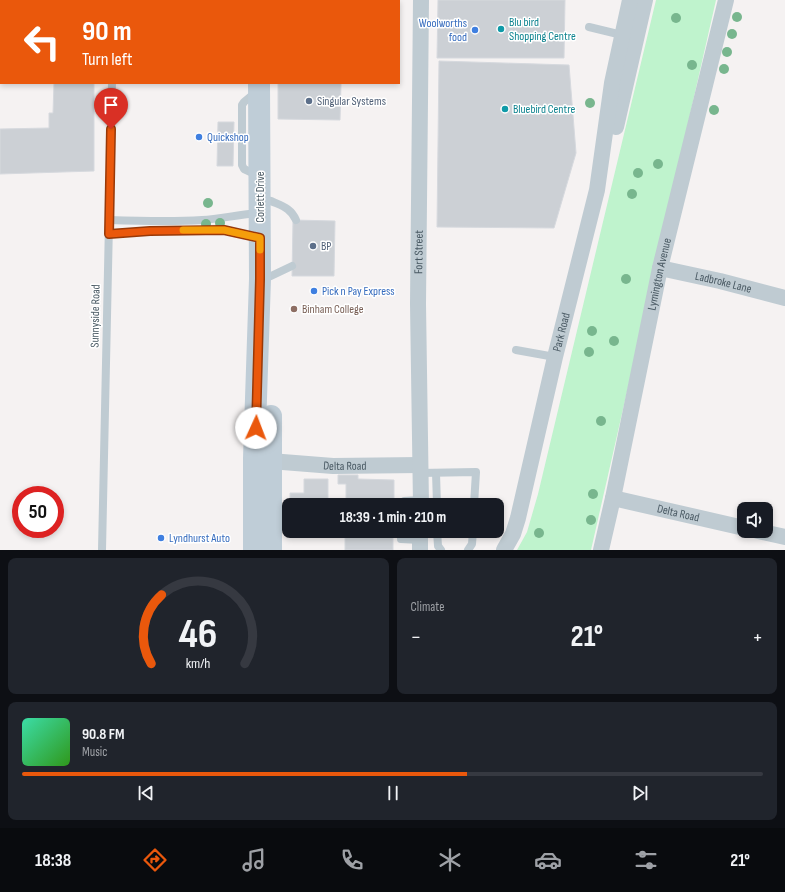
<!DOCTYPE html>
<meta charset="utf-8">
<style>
body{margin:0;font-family:"Sofia Sans Condensed",sans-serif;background:#20242c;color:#f1f3f6;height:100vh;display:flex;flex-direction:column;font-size:15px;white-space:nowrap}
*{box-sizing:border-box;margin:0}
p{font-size:13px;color:#9ea1a6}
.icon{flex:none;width:22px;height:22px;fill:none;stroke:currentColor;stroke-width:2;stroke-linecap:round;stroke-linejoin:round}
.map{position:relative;height:550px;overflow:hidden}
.panel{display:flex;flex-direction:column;gap:8px;padding:8px;background:#0d0f14;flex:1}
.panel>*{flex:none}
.top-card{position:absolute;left:0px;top:0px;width:400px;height:84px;box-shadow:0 2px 6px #0003;background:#ea580c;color:#fff;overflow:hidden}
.buttons{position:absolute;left:737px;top:502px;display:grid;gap:8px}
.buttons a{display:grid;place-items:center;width:36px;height:36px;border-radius:8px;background:#171b24;box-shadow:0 2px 6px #0003;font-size:20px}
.speed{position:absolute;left:12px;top:486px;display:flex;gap:8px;font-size:20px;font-weight:700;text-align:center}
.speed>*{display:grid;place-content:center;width:52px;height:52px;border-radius:50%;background:#171b24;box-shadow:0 2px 6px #0003;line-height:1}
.speed .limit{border:6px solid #d22;background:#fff;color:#111}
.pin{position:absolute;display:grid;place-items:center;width:34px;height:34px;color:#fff;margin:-41px -17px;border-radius:50% 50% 50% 0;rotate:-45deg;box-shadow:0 0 4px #0007}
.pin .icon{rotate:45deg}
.me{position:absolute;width:44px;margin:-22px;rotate:2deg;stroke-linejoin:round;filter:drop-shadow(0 0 3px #0008)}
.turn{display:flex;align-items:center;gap:14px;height:84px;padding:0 16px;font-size:18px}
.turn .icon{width:52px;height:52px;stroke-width:2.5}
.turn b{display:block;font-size:28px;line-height:34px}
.big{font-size:30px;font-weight:700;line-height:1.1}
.panel .widget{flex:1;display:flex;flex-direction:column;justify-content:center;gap:6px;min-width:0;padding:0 14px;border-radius:8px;background:#20242c}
.panel .dial{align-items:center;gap:0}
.dial svg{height:104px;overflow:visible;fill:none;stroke:#363941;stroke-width:7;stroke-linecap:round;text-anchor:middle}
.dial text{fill:#f1f3f6;stroke:none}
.song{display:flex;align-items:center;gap:12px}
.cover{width:48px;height:48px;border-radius:6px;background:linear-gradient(135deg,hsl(160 70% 55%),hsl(110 70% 35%))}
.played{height:4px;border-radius:2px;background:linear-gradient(90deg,#ea580c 60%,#363941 60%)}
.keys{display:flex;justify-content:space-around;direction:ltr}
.heat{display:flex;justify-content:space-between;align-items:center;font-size:22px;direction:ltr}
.panel .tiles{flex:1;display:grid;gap:8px;grid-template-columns:1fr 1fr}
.widget:last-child{grid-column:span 2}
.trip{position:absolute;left:282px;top:498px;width:222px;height:40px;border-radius:8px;background:#171b24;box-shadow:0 2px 6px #0003;font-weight:700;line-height:40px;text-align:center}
.tabs{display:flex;height:64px;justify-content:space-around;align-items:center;background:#090b0e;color:#9ea1a6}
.tabs .icon{width:28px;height:28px}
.tabs .on{color:#ea580c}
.tabs b{font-size:18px;color:#f1f3f6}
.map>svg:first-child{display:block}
</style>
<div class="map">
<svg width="785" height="550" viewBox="0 0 785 550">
<rect width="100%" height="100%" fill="#f5f2f2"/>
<polygon fill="#bff3cd" points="656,0 716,0 591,550 517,550 527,532 538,494"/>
<g fill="#ccd0d5" stroke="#d6d9de">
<rect x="56" y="0" width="37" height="1"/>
<polygon points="438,0 565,0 564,58 437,58"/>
<polygon points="439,61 569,65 576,153 554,228 437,227"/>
<polygon points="54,83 94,83 94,171 0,174 0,129 49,128 49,113 53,113"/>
<polygon points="278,83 341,83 340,120 278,119"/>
<polygon points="218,122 234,122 233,166 217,166"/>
<polygon points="293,220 335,221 334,276 292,276"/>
<polygon points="338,475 358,475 358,479 394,480 394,505 346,505 346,484 338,484"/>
<polygon points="304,479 328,479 328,505 290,505 290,493 304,493"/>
<rect x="345" y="531" width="48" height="19"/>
</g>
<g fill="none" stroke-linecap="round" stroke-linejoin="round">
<g stroke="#bfcbd2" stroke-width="8">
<polyline points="113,1 113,0"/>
<polyline points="589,27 622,35 625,33"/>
<polyline points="256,92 244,102 242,105 242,165 244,169 257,175"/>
<path d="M271 201C282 206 291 208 296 220"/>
<path d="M109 220C140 221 171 222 202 220 221 219 240 214 260 213"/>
<polyline points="109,234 150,231 224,230 259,238"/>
<polyline points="271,276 292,266"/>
<polyline points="516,350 555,357"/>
<polyline points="420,473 476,472 474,505"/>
<polyline points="436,473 437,505"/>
<polyline points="401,505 404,501 421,500"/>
<polyline points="401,531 401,539 420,540"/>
<polyline points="437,531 438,546 441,550"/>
<polyline points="102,550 112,83"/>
<polyline points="468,550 472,544 473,531"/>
</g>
<g stroke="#bfcbd2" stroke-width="16">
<polyline points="616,127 645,0"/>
<path id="s1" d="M660 268 720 281 785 298"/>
<path id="s2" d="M270 461 333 466 420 465"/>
<path id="s3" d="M613 498 744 528"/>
<path id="s4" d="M421 505 418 304 421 0"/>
<polyline points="420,531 420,550"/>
<polyline points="758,531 785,537"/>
<path id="s5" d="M504 550 513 534 518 518 555 357 597 190 612 83 630 0"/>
<path id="s6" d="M601 550 613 498 660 268 726 0"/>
</g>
<g stroke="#bfcdd7" stroke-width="22">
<polyline points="258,1 258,0"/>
<polyline points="279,1 279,0"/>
<polyline points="271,416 271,550"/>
<polyline points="254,550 254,458 260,279 259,83"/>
</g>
</g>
<g fill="#78b68e">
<circle cx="737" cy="17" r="5"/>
<circle cx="676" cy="18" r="5"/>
<circle cx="732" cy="34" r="5"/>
<circle cx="727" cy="52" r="5"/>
<circle cx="692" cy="65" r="5"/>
<circle cx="724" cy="69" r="5"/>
<circle cx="590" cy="103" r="5"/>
<circle cx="714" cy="110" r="5"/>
<circle cx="658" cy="164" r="5"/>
<circle cx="638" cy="173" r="5"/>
<circle cx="632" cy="194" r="5"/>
<circle cx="208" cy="203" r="5"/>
<circle cx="220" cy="223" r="5"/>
<circle cx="206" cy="224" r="5"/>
<circle cx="626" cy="279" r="5"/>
<circle cx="592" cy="331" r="5"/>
<circle cx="614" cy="341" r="5"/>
<circle cx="589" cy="352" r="5"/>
<circle cx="601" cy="421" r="5"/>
<circle cx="593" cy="494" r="5"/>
<circle cx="591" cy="520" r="5"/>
<circle cx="539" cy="533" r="5"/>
</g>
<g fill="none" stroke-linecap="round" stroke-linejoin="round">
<g stroke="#983908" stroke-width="10">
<polyline id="route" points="111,129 109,234 150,231 224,230 260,238 260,279 256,428"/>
</g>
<use href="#route" stroke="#ea580c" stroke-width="7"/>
<polyline stroke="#f59e0b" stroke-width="7" points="183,230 224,230 260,238 260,250"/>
</g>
<g fill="#0f9aa8" stroke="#fff" stroke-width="1.5">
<circle cx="501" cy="29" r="4"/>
<circle cx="505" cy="109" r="4"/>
</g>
<g fill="#3f7fe0" stroke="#fff" stroke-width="1.5">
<circle cx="475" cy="30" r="4"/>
<circle cx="199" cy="137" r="4"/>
<circle cx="314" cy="291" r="4"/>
<circle cx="161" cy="538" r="4"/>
</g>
<g fill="#5c6f8a" stroke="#fff" stroke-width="1.5">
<circle cx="309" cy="101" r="4"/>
<circle cx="313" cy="246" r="4"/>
</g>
<circle fill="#8d6e63" stroke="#fff" stroke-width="1.5" cx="294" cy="309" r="4"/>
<g text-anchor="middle" stroke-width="3" stroke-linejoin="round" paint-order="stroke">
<g font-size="12" fill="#0d838f" stroke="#fff" text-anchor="start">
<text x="509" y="26">Blu bird<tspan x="509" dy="14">Shopping Centre</tspan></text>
<text x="513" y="113">Bluebird Centre</text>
</g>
<g font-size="12" fill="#366cbe" stroke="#fff" text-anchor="start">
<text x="467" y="27" text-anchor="end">Woolworths<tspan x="467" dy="14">food</tspan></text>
<text x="207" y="141">Quickshop</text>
<text x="322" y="295">Pick n Pay Express</text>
<text x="169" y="542">Lyndhurst Auto</text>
</g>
<g font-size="12" fill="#4e5e75" stroke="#fff" text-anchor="start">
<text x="317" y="105">Singular Systems</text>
<text x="321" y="250">BP</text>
</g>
<g font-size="12" fill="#485862" stroke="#fff">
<text transform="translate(260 197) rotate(-90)" y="4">Corlett Drive</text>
<text dy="4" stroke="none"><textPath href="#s4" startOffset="253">Fort Street</textPath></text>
<text dy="4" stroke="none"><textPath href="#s6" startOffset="282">Lymington Avenue</textPath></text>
<text dy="4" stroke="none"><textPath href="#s1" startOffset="65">Ladbroke Lane</textPath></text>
<text transform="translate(95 316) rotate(-89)" y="4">Sunnyside Road</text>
<text dy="4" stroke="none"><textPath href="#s5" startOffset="226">Park Road</textPath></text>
<text dy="4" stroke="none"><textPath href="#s2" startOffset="75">Delta Road</textPath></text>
<text dy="4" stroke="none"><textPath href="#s3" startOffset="67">Delta Road</textPath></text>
</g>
<g font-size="12" fill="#785e54" stroke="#fff" text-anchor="start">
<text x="302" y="313">Binham College</text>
</g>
</g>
</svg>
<div class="buttons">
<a><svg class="icon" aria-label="sound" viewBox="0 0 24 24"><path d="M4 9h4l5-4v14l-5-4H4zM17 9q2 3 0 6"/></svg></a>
</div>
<div class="speed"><div class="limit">50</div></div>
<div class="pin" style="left:111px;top:129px;background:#d93025"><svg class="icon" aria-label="arrive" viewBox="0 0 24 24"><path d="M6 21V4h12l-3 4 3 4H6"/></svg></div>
<svg class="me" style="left:256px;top:428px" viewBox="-20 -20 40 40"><circle r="19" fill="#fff"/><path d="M0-13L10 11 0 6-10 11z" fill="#ea580c"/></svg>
<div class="trip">18:39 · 1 min · 210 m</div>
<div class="top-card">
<div class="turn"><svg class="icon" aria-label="left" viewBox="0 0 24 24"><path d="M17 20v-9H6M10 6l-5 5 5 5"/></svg><div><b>90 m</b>Turn left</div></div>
</div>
</div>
<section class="panel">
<div class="tiles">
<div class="widget dial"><svg viewBox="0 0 100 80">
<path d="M14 69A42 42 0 1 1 86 69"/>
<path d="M14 69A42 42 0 0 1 22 16" stroke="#ea580c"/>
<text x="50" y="56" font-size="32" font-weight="700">46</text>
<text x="50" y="72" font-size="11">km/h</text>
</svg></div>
<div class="widget"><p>Climate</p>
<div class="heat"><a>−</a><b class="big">21°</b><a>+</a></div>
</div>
<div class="widget">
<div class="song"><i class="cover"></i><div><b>90.8 FM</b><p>Music</p></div></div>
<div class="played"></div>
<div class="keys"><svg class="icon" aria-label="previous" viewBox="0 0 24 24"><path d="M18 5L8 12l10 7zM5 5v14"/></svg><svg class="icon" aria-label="pause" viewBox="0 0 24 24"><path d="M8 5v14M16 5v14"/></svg><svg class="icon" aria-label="next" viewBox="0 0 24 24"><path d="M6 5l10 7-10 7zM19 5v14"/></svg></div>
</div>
</div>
</section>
<nav class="tabs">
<b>18:38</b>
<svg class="icon on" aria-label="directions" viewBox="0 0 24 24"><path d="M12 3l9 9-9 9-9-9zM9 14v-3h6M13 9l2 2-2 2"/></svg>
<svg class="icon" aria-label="music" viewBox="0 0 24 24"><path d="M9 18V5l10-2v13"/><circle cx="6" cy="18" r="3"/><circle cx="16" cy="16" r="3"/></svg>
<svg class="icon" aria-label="phone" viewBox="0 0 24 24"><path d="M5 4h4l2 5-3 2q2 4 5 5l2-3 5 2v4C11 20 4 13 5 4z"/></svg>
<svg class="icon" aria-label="climate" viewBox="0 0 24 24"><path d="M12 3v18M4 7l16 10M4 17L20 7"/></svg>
<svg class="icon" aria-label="car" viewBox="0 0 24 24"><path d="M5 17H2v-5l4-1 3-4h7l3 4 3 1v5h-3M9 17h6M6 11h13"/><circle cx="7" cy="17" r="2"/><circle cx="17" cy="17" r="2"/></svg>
<svg class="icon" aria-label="filters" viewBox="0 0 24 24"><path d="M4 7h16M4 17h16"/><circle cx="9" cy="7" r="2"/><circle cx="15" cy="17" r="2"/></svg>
<b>21°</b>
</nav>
